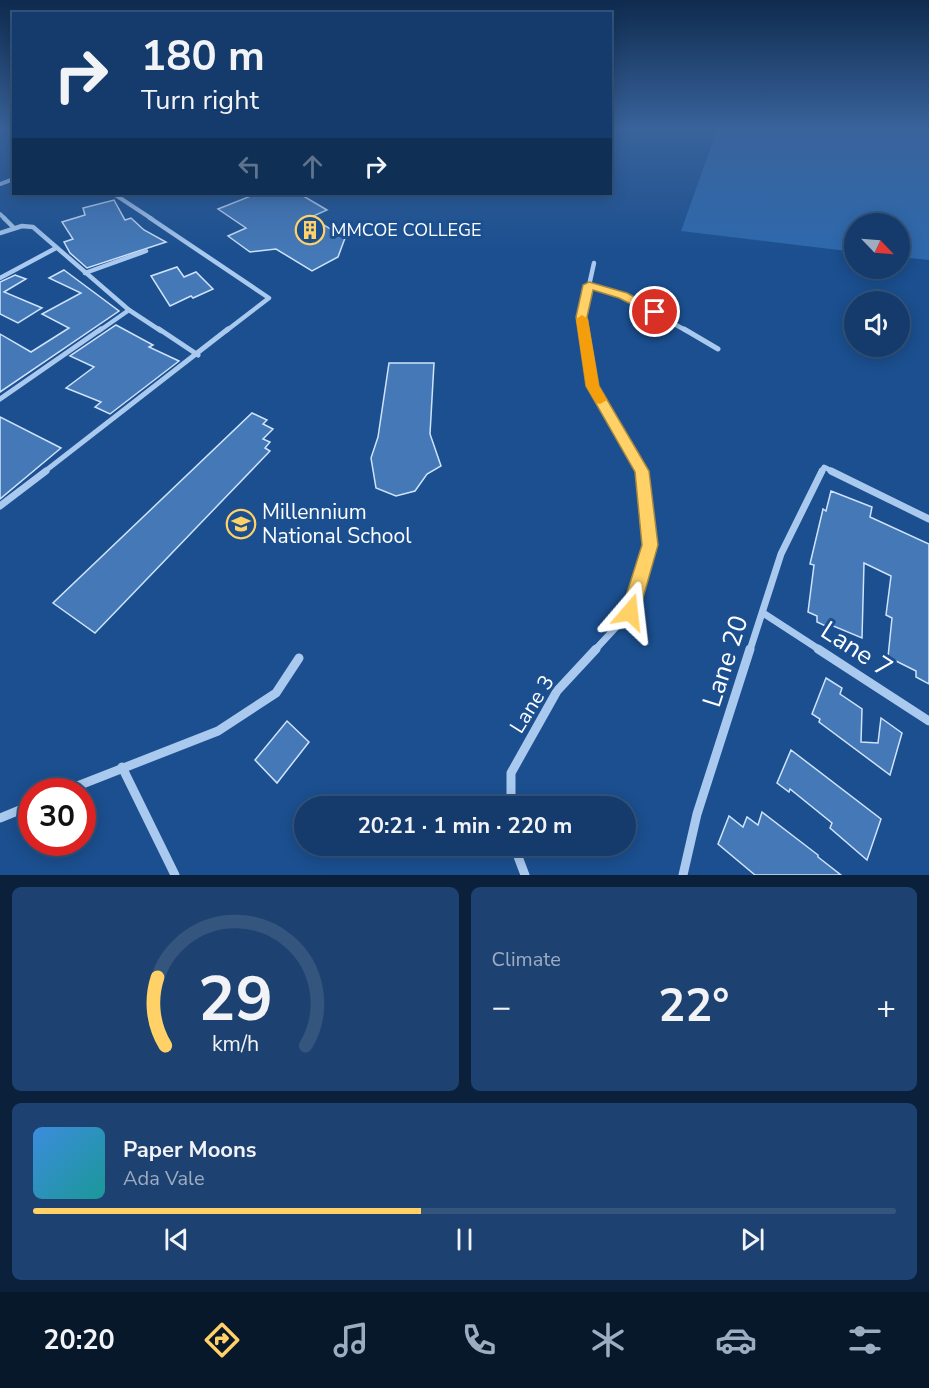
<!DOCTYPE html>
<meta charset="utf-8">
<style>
body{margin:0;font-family:"Nunito Sans",sans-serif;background:#1d4271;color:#f1f3f6;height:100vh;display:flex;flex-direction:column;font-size:22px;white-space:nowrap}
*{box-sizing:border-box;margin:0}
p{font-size:20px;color:#9dadc1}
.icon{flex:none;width:33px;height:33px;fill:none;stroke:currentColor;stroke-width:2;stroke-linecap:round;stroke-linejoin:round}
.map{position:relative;height:875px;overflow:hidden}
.side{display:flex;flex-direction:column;gap:12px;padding:12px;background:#0b203b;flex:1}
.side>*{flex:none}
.top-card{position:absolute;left:12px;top:12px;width:600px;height:183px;border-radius:0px;box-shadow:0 3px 15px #0003,0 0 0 2px #33557e;background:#143b6b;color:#f1f3f6;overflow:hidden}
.needle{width:39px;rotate:115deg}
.tools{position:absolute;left:844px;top:213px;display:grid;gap:12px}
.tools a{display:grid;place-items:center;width:66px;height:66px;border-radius:50%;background:#143b6b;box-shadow:0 3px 15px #0003,0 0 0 2px #33557e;font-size:30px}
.speed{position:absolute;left:18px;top:778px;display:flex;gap:12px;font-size:30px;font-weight:700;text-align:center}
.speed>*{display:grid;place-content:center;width:78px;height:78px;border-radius:50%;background:#143b6b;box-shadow:0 3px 15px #0003,0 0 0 2px #33557e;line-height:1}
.speed .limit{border:9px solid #d22;background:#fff;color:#111}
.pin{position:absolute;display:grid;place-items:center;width:51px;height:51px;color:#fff;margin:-26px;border:3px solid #fff;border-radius:50%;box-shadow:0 2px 6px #0007}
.me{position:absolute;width:66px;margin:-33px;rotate:17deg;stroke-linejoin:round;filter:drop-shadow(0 0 4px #0008)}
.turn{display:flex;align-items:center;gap:21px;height:126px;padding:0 30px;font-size:27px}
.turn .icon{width:78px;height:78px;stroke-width:2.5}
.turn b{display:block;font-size:42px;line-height:51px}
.lanes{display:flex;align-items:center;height:57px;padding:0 30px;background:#0003;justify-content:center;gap:30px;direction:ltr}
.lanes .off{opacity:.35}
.big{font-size:45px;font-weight:700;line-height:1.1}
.side .tile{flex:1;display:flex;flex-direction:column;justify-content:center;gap:9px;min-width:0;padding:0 21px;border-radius:9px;background:#1d4271}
.side .dial{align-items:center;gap:0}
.dial svg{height:156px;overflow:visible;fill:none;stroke:#33557e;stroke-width:7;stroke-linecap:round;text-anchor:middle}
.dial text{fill:#f1f3f6;stroke:none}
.song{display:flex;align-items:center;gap:18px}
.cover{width:72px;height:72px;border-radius:9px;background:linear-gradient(135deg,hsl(210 70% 55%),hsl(180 70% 35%))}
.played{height:6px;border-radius:3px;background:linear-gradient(90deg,#ffd166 45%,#33557e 45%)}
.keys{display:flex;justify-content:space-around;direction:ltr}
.heat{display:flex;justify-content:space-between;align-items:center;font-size:33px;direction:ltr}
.side .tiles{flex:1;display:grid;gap:12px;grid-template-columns:1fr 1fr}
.tile:last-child{grid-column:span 2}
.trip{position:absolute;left:294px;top:796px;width:342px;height:60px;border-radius:30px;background:#143b6b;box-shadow:0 3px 15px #0003,0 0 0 2px #33557e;font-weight:700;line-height:60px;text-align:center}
.menu{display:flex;height:96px;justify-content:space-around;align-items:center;background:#08182b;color:#9dadc1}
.menu .icon{width:42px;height:42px}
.menu .current{color:#ffd166}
.menu b{font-size:27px;color:#f1f3f6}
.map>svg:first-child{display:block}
</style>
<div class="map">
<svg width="929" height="875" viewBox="0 0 929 875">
<rect width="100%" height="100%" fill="#1b4f8f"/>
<polygon fill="#2e69ad" points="717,130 929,130 929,260 900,257 900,224 855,224 855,252 681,231"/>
<g fill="#4478b7" stroke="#cfe3fa" stroke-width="1.5">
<polygon points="256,194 300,194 327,210 311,217 345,238 338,257 312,271 276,249 250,252 228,236 246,228 218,209"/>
<polygon points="114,200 125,220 131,218 144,230 166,242 87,268 70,253 64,242 73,239 62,222 85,215 83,208"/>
<polygon points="177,267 184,277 196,272 213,289 193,298 191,296 170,306 151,276"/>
<polygon points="64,270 119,311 0,392 0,334 31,352 69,328 42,314 81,293 49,278"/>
<polygon points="15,275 26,279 4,292 42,308 18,323 0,314 0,282"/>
<polygon points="116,325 153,345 149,347 179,361 110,414 95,407 101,402 66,388 94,367 70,356"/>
<polygon points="389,363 434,363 430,434 441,466 427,474 415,491 396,496 376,488 371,458 378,437"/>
<polygon points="252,413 267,420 263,424 273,429 263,439 270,442 265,448 270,451 95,633 53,603"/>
<polygon points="0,417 61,448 0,499"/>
<polygon points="831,491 872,507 870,517 929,544 929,684 916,677 916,671 888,657 892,618 886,615 891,576 864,563 862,638 831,625 830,628 817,622 817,616 808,612 814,565 810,564 823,509 826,511"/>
<polygon points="826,678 842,688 840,694 862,709 861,742 878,743 881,718 902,733 890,775 819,722 820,719 812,714"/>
<polygon points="287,721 309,742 277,783 255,760"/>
<polygon points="791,750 881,819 867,860 830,828 832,823 790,789 789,792 777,783"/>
<polygon points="762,812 818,855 818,857 841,875 755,875 718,844 729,816 743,827 747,817 758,825"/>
</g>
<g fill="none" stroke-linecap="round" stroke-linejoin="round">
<g stroke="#a9c9ee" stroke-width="4">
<polyline points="0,184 14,179"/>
<polyline points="114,194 152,219"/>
<polyline points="0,214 5,219"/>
</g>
<g stroke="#a9c9ee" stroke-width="4.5">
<polyline points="4,218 14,228"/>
<polyline points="150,218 269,298 226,331"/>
<polyline points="0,233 22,226 33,227 129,310 161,331"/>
<polyline points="85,273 146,251"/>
<polyline points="0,278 56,248"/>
<polyline points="589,285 623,296 687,331"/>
<polyline points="99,331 129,310"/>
<polyline points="584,331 582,317 594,263"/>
</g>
<g stroke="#a9c9ee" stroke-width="5">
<polyline points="159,329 198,355"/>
<polyline points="584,329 593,386 642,472"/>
<polyline points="684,329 718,349"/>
<polyline points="0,399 101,329"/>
<polyline points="44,472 228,329"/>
<polyline points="822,472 824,467 834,472"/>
</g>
<g stroke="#a9c9ee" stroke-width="7">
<polyline points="831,471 929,519"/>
<polyline points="0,506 46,471"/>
<polyline points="763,613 820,650"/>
<polyline points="595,650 630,612 650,545 642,471"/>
<polyline points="750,650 781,554 822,471"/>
</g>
<g stroke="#a9c9ee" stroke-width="9">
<polyline points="818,649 929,721"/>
<polyline points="122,767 175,875"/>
<polyline points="62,792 218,731 276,693 299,658"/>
<polyline points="511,807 511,773 557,691 596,649"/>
<polyline points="0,818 32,805"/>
<polyline points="514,846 525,875"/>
<polyline points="683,875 697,814 750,649"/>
</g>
</g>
<linearGradient id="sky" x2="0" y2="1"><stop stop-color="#0f2b4f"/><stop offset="0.51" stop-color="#39639b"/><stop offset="1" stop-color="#39639b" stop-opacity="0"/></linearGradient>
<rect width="929" height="253" fill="url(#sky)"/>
<polygon fill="#ffd166" stroke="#a68842" stroke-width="1.5" points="589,282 627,293 661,312 655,315 651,314 619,298 593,290 587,317 599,386 649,471 658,545 639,612 636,619 630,621 624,619 621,612 642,545 635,472 586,386 576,317 583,285"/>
<polygon fill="#f59e0b" points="582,315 588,319 599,386 607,400 600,404 596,403 586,386 576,319"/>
<defs>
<g id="building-ring" transform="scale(1.5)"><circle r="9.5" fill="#1b4f8f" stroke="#ffd166" stroke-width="1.5"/><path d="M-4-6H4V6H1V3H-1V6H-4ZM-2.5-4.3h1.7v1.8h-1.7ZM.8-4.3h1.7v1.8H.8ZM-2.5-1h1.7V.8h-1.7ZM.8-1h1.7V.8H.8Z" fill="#ffd166"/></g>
<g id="school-ring" transform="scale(1.5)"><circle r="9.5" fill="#1b4f8f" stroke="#ffd166" stroke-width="1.5"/><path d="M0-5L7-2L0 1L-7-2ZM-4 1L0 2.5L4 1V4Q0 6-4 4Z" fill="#ffd166"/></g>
</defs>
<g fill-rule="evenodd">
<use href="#building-ring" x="310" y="230"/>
<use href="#school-ring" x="241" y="524"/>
</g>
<g text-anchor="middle" stroke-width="6" stroke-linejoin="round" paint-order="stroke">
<g font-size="18" fill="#fff" stroke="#1b4f8f" text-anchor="start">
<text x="331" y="236">MMCOE COLLEGE</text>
</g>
<g font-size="21" fill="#fff" stroke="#1b4f8f" text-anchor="start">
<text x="262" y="519">Millennium<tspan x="262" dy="24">National School</tspan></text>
</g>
<g font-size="21" fill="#fff" stroke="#1b4f8f">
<text transform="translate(532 704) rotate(-58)" y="7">Lane 3</text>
</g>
<g font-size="26" fill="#fff" stroke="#1b4f8f">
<text transform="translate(857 649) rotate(33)" y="9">Lane 7</text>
<text transform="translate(725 661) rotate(-72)" y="9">Lane 20</text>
</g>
</g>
</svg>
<div class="tools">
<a><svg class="needle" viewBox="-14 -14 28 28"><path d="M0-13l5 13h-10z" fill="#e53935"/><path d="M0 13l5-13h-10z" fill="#9dadc1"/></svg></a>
<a><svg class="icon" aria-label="sound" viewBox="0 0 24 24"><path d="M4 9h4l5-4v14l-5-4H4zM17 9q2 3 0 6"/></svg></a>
</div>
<div class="speed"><div class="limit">30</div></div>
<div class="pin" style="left:655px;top:312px;background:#d93025"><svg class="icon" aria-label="arrive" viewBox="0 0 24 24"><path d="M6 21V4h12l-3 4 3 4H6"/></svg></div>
<svg class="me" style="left:630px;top:612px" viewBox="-20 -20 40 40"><path d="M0-17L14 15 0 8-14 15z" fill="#ffd166" stroke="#fff" stroke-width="4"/></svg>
<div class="trip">20:21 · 1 min · 220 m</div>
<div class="top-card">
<div class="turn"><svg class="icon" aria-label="right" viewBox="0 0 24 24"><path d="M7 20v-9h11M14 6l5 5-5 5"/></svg><div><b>180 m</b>Turn right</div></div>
<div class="lanes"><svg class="icon off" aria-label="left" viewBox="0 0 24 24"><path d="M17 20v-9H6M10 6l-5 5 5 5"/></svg><svg class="icon off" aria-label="ahead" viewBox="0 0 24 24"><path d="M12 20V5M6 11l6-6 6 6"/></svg><svg class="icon" aria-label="right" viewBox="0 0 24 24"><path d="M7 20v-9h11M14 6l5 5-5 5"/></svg></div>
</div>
</div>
<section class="side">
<div class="tiles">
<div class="tile dial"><svg viewBox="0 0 100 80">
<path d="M14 69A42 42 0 1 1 86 69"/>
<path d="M14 69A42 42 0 0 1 10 34" stroke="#ffd166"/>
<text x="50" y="56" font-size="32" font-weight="700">29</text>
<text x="50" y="72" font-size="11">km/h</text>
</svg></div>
<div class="tile"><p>Climate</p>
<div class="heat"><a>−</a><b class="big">22°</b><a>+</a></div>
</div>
<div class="tile">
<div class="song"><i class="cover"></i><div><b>Paper Moons</b><p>Ada Vale</p></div></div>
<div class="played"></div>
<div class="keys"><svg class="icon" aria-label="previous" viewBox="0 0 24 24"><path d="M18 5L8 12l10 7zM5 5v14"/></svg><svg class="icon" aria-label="pause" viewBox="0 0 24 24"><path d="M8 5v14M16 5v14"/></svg><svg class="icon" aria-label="next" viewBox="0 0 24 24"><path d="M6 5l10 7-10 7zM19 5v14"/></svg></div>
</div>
</div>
</section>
<nav class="menu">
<b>20:20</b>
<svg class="icon current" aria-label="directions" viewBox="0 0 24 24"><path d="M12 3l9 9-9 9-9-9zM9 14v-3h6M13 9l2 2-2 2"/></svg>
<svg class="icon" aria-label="music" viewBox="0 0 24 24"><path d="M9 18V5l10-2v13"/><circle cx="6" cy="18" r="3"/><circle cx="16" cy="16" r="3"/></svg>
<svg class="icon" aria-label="phone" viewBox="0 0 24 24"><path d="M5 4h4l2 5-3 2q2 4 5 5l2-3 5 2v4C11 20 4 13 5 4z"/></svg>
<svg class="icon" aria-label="climate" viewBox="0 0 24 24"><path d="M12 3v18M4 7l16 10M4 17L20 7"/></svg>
<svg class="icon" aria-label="car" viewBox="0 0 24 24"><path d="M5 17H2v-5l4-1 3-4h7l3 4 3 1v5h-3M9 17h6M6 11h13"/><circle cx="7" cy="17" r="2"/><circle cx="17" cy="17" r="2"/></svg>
<svg class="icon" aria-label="filters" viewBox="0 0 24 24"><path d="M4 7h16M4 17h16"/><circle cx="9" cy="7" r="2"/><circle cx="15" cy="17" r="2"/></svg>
</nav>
